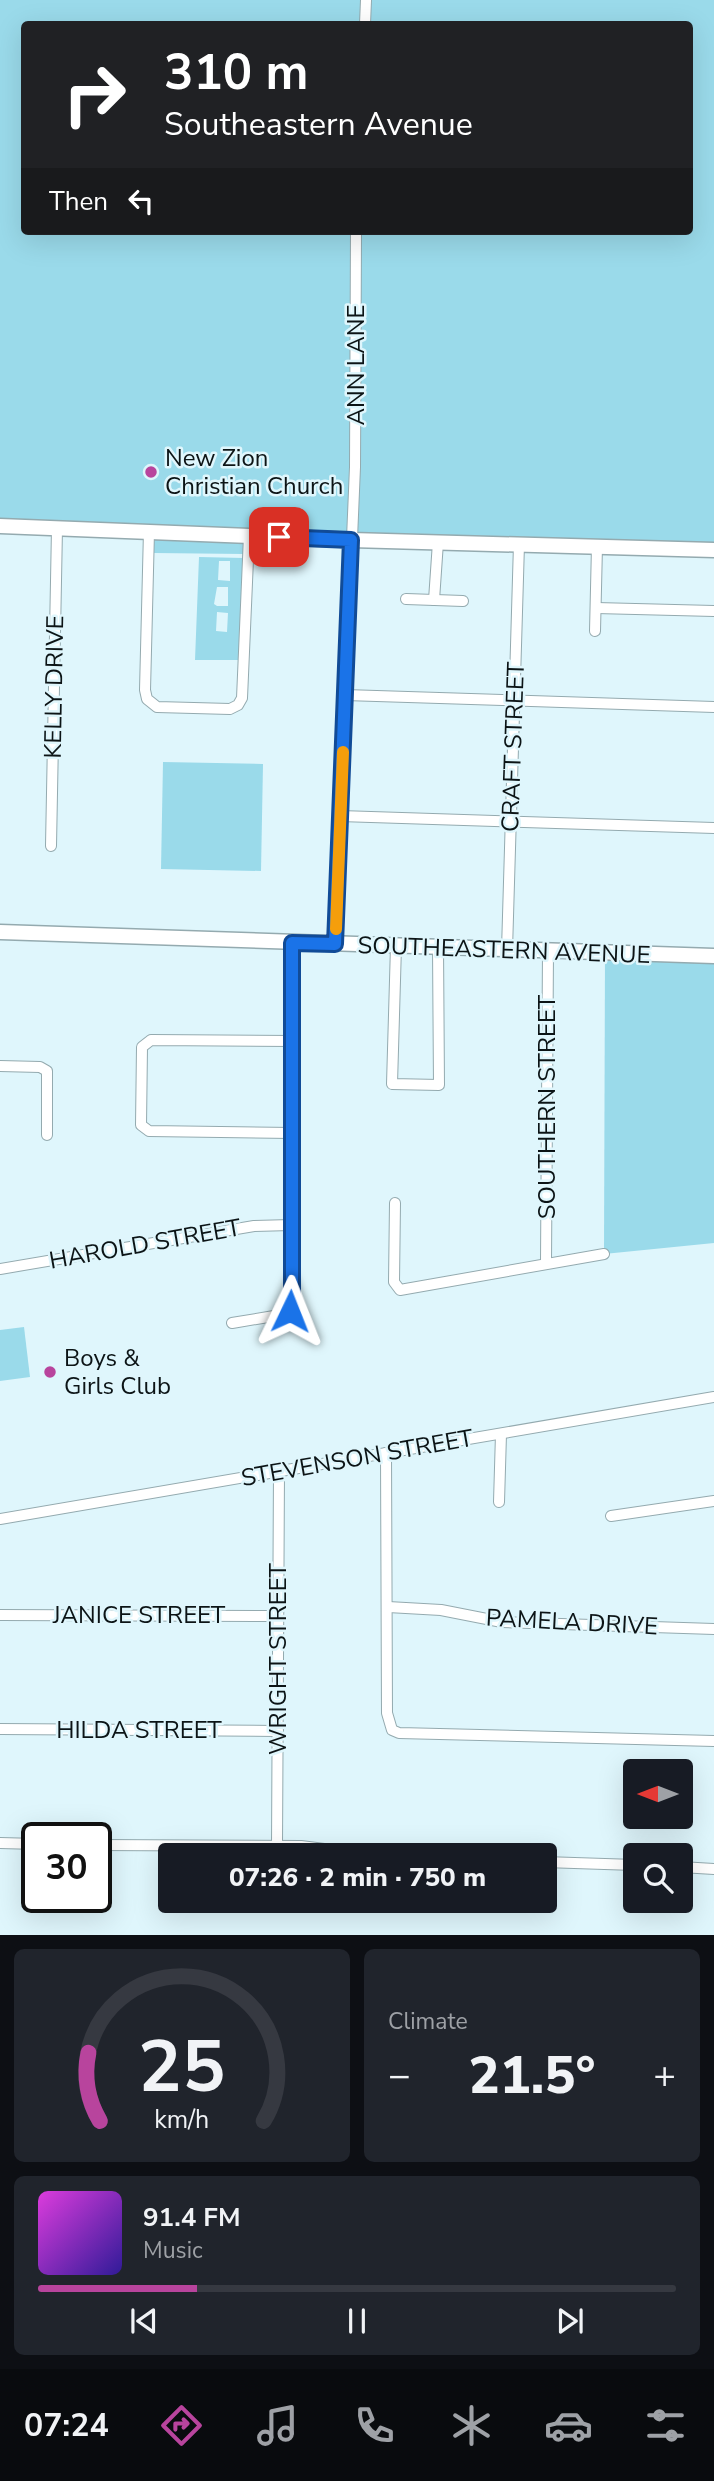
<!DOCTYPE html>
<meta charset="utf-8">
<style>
body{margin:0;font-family:"Nunito Sans",sans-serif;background:#20242c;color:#f1f3f6;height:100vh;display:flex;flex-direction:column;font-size:26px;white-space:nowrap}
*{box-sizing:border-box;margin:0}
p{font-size:23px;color:#9ea1a6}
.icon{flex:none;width:38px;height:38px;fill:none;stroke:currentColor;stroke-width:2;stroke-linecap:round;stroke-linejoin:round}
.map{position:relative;height:1935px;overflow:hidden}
.details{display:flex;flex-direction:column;gap:14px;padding:14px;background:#0d0f14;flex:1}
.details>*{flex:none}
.guide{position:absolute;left:21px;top:21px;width:672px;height:214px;border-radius:7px;box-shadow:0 7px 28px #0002;background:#202124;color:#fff;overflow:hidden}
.needle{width:46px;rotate:270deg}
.buttons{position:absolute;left:623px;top:1759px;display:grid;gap:14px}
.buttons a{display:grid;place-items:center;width:70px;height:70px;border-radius:7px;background:#171b24;box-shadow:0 7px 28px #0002;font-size:35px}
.speed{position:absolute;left:21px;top:1822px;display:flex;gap:14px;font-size:35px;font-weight:700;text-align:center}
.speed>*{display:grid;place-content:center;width:91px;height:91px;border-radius:50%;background:#171b24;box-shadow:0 7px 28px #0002;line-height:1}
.speed .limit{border:4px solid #111;border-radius:10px;background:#fff;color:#111}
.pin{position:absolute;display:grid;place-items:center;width:60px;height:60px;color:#fff;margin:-30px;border-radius:14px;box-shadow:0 4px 10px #0006}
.me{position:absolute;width:77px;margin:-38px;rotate:2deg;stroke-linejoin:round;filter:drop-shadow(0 0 5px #0008)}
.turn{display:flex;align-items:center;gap:24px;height:147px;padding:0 28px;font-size:32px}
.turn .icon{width:91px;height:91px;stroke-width:2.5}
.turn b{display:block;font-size:49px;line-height:60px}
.then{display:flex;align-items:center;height:66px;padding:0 28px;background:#0003;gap:14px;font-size:26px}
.big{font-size:52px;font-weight:800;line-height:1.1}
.details .card{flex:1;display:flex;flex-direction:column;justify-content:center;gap:10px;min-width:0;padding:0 24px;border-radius:10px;background:#20242c}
.details .dial{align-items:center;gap:0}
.dial svg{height:182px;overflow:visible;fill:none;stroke:#363941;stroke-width:7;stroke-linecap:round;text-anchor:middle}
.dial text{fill:#f1f3f6;stroke:none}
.song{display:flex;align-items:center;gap:21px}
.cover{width:84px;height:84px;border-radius:10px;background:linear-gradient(135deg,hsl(300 70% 55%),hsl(250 70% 35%))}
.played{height:7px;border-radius:4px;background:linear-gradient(90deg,#b8449d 25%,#363941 25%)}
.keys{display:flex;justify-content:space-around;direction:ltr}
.heat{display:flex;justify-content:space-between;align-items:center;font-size:38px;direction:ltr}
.details .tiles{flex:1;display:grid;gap:14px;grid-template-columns:1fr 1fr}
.card:last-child{grid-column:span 2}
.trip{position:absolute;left:158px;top:1843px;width:399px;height:70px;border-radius:7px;background:#171b24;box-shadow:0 7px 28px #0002;font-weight:800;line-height:70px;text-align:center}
.menu{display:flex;height:112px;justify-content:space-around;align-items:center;background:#090b0e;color:#9ea1a6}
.menu .icon{width:49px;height:49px}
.menu .active{color:#b8449d}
.menu b{font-size:32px;color:#f1f3f6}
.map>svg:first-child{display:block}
</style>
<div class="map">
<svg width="714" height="1935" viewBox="0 0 714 1935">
<rect width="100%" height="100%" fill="#dff6fc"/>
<g fill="#9adaea" fill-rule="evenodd">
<path d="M0 0H714V551L0 526ZM24 24H690V231H24Z"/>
<polygon points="156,538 243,541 245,544 244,554 154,553 154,542"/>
<path d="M199 557 244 558 240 660H195ZM219 561H230V581L218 580ZM217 587H228V606H217L214 604ZM217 612 228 613 227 632 216 631Z"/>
<polygon points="163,762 263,764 261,871 161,869"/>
<polygon points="605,953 714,956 714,1243 604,1254"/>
<polygon points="24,1327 30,1377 0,1381 0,1330"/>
</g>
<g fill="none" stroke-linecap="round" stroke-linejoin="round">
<g stroke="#94aaaf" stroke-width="12">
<g id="street">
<polyline points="365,24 366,0"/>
<polyline points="149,531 145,690 147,699 157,707 230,709 238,705 242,698 249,536"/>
<polyline points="406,599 463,601"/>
<polyline points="434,600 438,542"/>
<polyline points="596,608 714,611"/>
<polyline points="595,631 597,546"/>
<polyline points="345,695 714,707"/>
<polyline points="340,816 714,828"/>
<polyline points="51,846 57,528"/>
<polyline points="335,944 355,467 356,231"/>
<polyline points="396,946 392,1084 439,1085 438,947"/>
<polyline points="507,950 519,544"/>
<polyline points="0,1066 40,1067 47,1071 47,1135"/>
<polyline points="292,1133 149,1131 141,1125 142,1047 151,1040 293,1041"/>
<polyline points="395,1203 394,1282 400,1290 604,1254"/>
<polyline points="546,1263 548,951"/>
<polyline points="0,1269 254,1226 291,1225"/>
<polyline points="232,1323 286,1314 292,1304 292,943"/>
<polyline points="386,1453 387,1713 392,1730 399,1733 714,1741"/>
<polyline points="499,1502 501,1434"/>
<polyline points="611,1516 714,1501"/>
<polyline points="0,1519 714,1397"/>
<polyline points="388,1607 441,1610 502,1622 714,1629"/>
<polyline points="0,1615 278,1616"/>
<polyline points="0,1729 278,1731"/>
<polyline points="0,1843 37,1844"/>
<polyline points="96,1845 301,1846 370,1855"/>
<polyline points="277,1846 279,1471"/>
<polyline points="544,1862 635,1865"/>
<polyline points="681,1867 714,1869"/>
</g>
</g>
<g stroke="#94aaaf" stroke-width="17">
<g id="secondary">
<polyline points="0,526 351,540 714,550"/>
<polyline points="0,932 714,956"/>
</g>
</g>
<use href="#street" stroke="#fff" stroke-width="10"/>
<use href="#secondary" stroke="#fff" stroke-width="14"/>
</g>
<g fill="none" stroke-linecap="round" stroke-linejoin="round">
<g stroke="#114b97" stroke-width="18">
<polyline id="route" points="279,537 351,540 335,944 292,943 292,1304 290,1311"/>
</g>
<use href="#route" stroke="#1a73e8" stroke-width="12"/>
<polyline stroke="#f59e0b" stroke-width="12" points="336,929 343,752"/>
</g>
<g fill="#b8449d" stroke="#dff6fc" stroke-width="2.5">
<circle cx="151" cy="472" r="7"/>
<circle cx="50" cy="1372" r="7"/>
</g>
<g text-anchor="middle" stroke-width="5" stroke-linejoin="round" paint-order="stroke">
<g font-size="24" fill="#0c1416" stroke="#dff6fc">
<text transform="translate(356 365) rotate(-90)" y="8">ANN LANE</text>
<text transform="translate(54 687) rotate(-89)" y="8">KELLY DRIVE</text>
<text transform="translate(513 747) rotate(-88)" y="8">CRAFT STREET</text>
<text transform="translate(504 950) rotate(2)" y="8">SOUTHEASTERN AVENUE</text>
<text transform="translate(547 1107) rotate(-90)" y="8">SOUTHERN STREET</text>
<text transform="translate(145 1244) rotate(-10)" y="8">HAROLD STREET</text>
<text transform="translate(357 1458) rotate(-10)" y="8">STEVENSON STREET</text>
<text x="139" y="1623">JANICE STREET</text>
<text transform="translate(572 1622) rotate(3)" y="8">PAMELA DRIVE</text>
<text transform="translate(278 1659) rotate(-90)" y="8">WRIGHT STREET</text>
<text x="139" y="1738">HILDA STREET</text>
</g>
<g font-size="24" fill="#0c1416" stroke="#dff6fc" text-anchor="start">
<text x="165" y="466">New Zion<tspan x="165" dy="28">Christian Church</tspan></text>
<text x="64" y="1366">Boys &amp;<tspan x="64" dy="28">Girls Club</tspan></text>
</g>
</g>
</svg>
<div class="buttons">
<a><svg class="needle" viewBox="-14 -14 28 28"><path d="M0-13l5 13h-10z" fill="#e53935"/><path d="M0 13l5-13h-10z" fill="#9ea1a6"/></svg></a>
<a><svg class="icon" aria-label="search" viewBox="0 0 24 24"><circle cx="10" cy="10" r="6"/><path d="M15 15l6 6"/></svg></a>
</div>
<div class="speed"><div class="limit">30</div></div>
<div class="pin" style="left:279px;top:537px;background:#d93025"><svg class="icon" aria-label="arrive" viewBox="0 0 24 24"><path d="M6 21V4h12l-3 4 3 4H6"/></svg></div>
<svg class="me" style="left:290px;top:1311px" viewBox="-20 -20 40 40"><path d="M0-17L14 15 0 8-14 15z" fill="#1a73e8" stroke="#fff" stroke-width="4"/></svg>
<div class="trip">07:26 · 2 min · 750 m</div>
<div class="guide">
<div class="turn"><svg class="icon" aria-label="right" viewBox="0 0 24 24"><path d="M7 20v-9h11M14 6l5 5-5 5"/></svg><div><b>310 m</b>Southeastern Avenue</div></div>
<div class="then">Then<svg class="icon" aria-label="left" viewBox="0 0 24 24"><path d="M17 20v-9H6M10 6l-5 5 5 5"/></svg></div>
</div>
</div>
<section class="details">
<div class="tiles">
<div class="card dial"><svg viewBox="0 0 100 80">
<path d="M14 69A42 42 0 1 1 86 69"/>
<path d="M14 69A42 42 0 0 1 9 39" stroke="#b8449d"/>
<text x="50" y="56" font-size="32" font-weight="700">25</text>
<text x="50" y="72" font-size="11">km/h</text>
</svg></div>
<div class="card"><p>Climate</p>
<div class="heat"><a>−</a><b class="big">21.5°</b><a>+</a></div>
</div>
<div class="card">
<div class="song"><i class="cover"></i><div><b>91.4 FM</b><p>Music</p></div></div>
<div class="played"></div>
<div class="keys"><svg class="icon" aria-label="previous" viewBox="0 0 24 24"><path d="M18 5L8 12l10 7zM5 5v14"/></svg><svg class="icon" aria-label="pause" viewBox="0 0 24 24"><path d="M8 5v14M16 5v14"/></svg><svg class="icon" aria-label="next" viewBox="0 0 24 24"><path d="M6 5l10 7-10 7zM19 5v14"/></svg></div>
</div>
</div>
</section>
<nav class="menu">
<b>07:24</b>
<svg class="icon active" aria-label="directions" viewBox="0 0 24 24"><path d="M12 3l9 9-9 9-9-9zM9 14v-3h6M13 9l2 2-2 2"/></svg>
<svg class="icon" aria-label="music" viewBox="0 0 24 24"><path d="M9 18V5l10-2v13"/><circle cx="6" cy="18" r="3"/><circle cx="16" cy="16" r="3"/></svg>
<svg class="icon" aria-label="phone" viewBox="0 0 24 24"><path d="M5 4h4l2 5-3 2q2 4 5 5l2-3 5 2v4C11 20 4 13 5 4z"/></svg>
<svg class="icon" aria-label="climate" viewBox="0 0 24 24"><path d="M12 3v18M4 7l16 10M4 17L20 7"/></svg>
<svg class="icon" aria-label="car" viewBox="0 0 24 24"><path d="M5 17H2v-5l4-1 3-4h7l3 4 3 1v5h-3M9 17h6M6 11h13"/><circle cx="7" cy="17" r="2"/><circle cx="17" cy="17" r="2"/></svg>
<svg class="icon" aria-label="filters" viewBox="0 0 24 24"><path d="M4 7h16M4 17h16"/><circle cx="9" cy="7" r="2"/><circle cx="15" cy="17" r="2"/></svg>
</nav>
